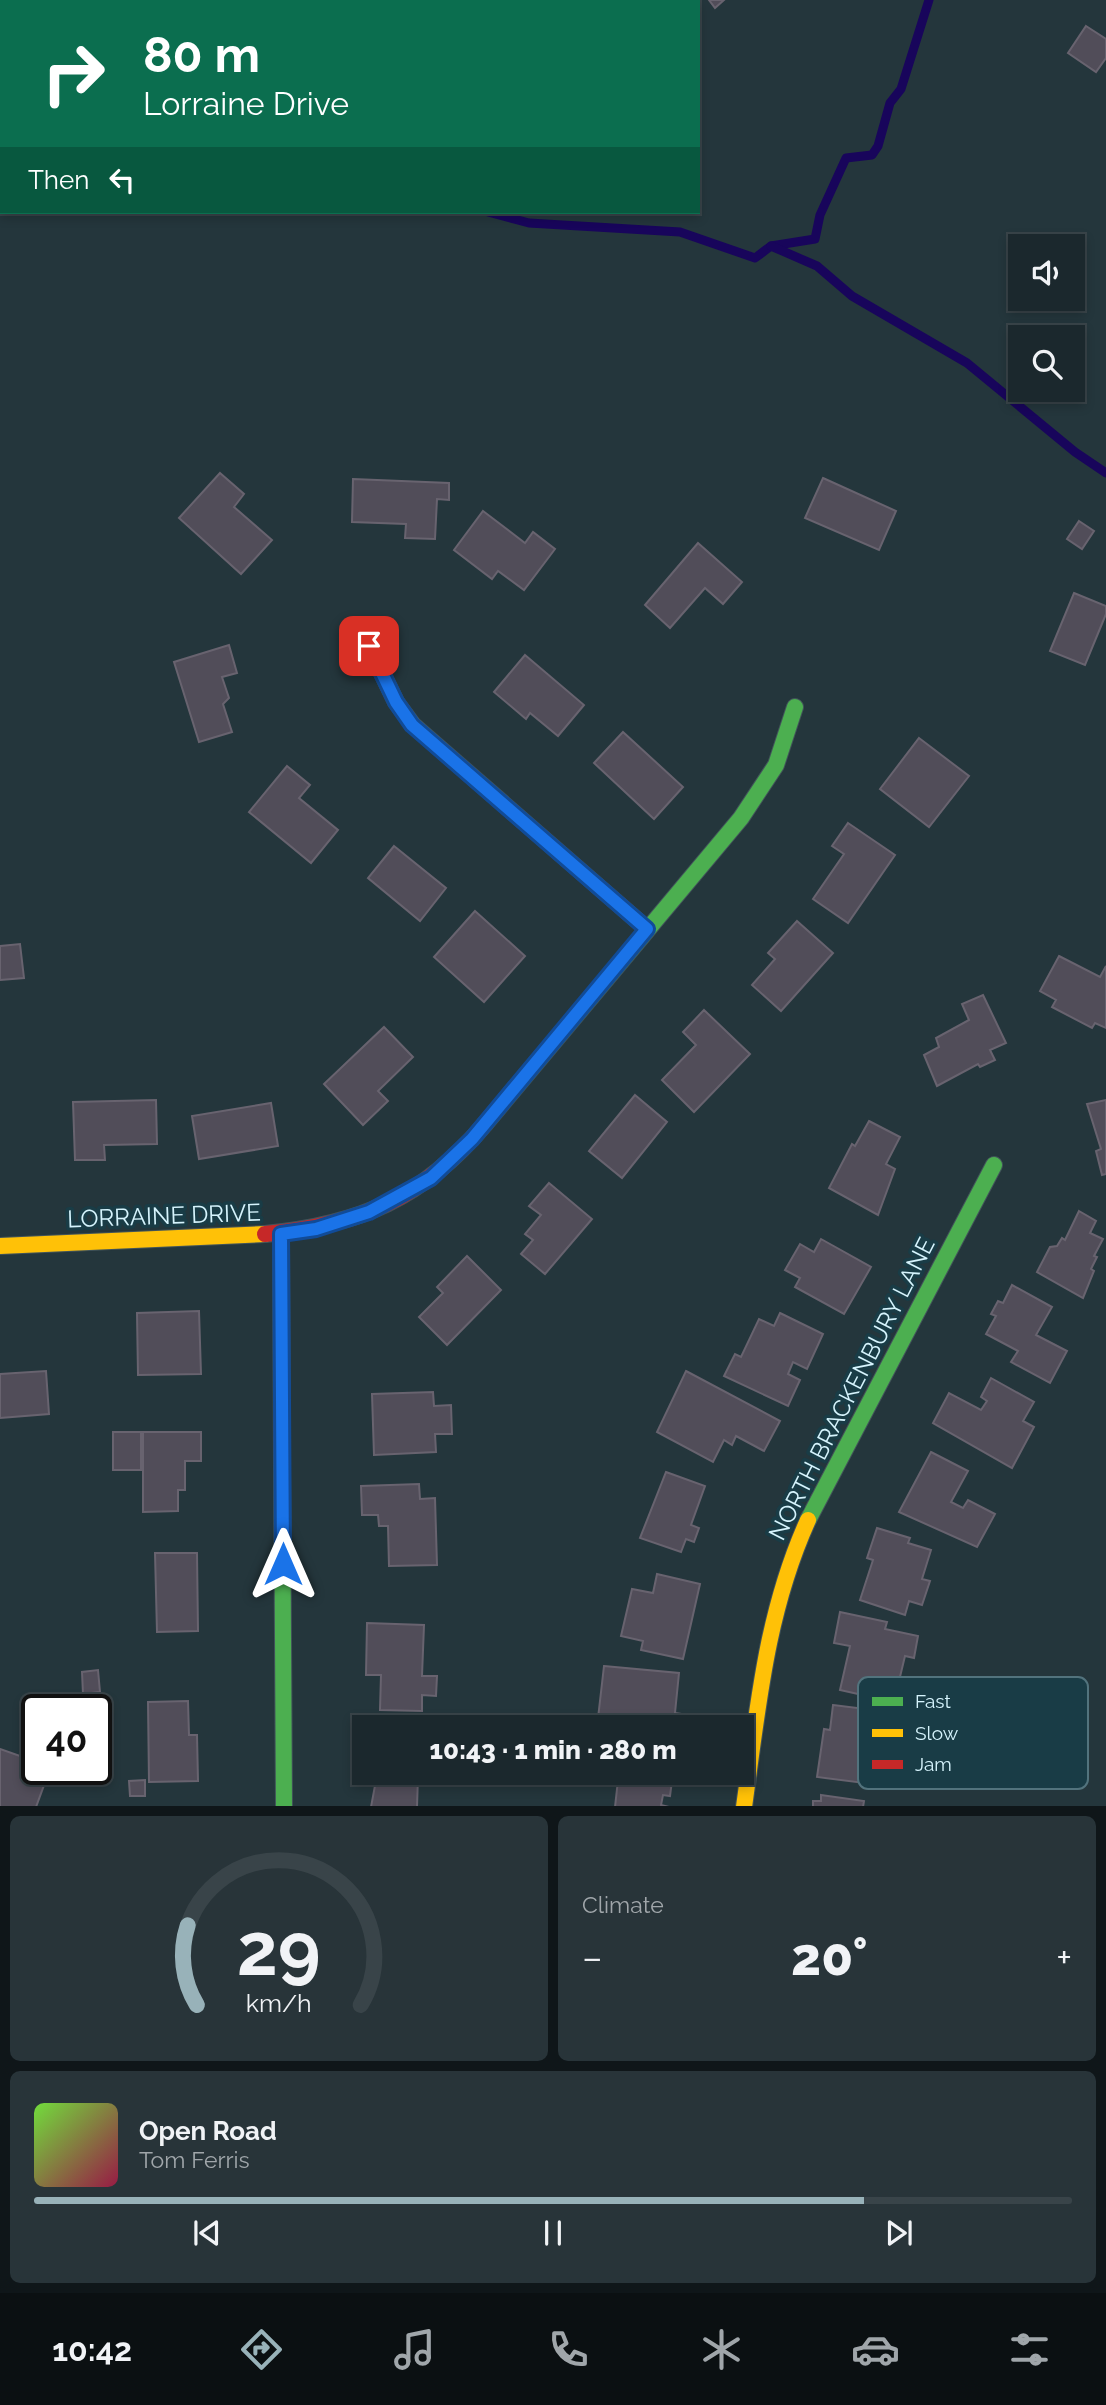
<!DOCTYPE html>
<meta charset="utf-8">
<style>
body{margin:0;font-family:Raleway,sans-serif;background:#283439;color:#f1f3f6;height:100vh;display:flex;flex-direction:column;font-size:26px;white-space:nowrap}
*{box-sizing:border-box;margin:0}
p{font-size:23px;color:#a0a6aa}
.icon{flex:none;width:38px;height:38px;fill:none;stroke:currentColor;stroke-width:2;stroke-linecap:round;stroke-linejoin:round}
.map{position:relative;height:1806px;overflow:hidden}
.details{display:flex;flex-direction:column;gap:10px;padding:10px;background:#0f1619;flex:1}
.details>*{flex:none}
.top-card{position:absolute;left:0px;top:0px;width:700px;height:214px;box-shadow:0 4px 10px #0003,0 0 0 2px #394449;background:#0b6e4f;color:#fff;overflow:hidden}
.fabs{position:absolute;left:1008px;top:234px;display:grid;gap:14px}
.fabs a{display:grid;place-items:center;width:77px;height:77px;border-radius:0px;background:#1b282d;box-shadow:0 4px 10px #0003,0 0 0 2px #394449;font-size:35px}
.speed{position:absolute;left:21px;top:1694px;display:flex;gap:14px;font-size:35px;font-weight:700;text-align:center}
.speed>*{display:grid;place-content:center;width:91px;height:91px;border-radius:50%;background:#1b282d;box-shadow:0 4px 10px #0003,0 0 0 2px #394449;line-height:1}
.speed .limit{border:4px solid #111;border-radius:10px;background:#fff;color:#111}
.pin{position:absolute;display:grid;place-items:center;width:60px;height:60px;color:#fff;margin:-30px;border-radius:14px;box-shadow:0 4px 10px #0006}
.me{position:absolute;width:77px;margin:-38px;rotate:0deg;stroke-linejoin:round;filter:drop-shadow(0 0 5px #0008)}
.turn{display:flex;align-items:center;gap:24px;height:147px;padding:0 28px;font-size:32px}
.turn .icon{width:91px;height:91px;stroke-width:2.5}
.turn b{display:block;font-size:49px;line-height:60px}
.then{display:flex;align-items:center;height:66px;padding:0 28px;background:#0003;gap:14px;font-size:26px}
.big{font-size:52px;font-weight:800;line-height:1.1}
.details .card{flex:1;display:flex;flex-direction:column;justify-content:center;gap:10px;min-width:0;padding:0 24px;border-radius:10px;background:#283439}
.details .dial{align-items:center;gap:0}
.dial svg{height:182px;overflow:visible;fill:none;stroke:#394449;stroke-width:7;stroke-linecap:round;text-anchor:middle}
.dial text{fill:#f1f3f6;stroke:none}
.song{display:flex;align-items:center;gap:21px}
.cover{width:84px;height:84px;border-radius:10px;background:linear-gradient(135deg,hsl(100 70% 55%),hsl(340 70% 35%))}
.played{height:7px;border-radius:4px;background:linear-gradient(90deg,#98b2b9 80%,#394449 80%)}
.keys{display:flex;justify-content:space-around;direction:ltr}
.heat{display:flex;justify-content:space-between;align-items:center;font-size:38px;direction:ltr}
.details .tiles{flex:1;display:grid;gap:10px;grid-template-columns:1fr 1fr}
.card:last-child{grid-column:span 2}
.trip{position:absolute;left:352px;top:1715px;width:402px;height:70px;border-radius:0px;background:#1b282d;box-shadow:0 4px 10px #0003,0 0 0 2px #394449;font-weight:800;line-height:70px;text-align:center}
.tab-bar{display:flex;height:112px;justify-content:space-around;align-items:center;background:#0b1012;color:#a0a6aa}
.tab-bar .icon{width:49px;height:49px}
.tab-bar .selected{color:#98b2b9}
.tab-bar b{font-size:32px;color:#f1f3f6}
.map>svg:first-child{display:block}
</style>
<div class="map">
<svg width="1106" height="1807" viewBox="0 0 1106 1807">
<rect width="100%" height="100%" fill="#24363c"/>
<g fill="none" stroke-linecap="round" stroke-linejoin="round">
<g stroke="#18055b" stroke-width="9">
<polyline points="0,18 2,31"/>
<polyline points="0,113 2,108"/>
<polyline points="488,212 529,223 680,232 755,258 771,246 815,239 820,215 846,158 872,155 878,146 890,103 901,89 929,0"/>
<polyline points="771,246 817,266 852,296 967,363 1075,452 1106,473"/>
</g>
</g>
<g fill="#514d59" stroke="#68636f" stroke-width="2">
<polygon points="67,0 119,0 127,2 67,2"/>
<polygon points="631,0 663,0 664,2 632,2"/>
<polygon points="709,0 724,0 715,8"/>
<polygon points="1086,26 1106,39 1106,58 1096,72 1068,53"/>
<polygon points="220,473 244,494 234,507 272,540 241,574 179,518"/>
<polygon points="823,478 896,511 879,550 805,518"/>
<polygon points="353,479 449,483 449,500 437,499 435,539 405,538 406,524 352,522"/>
<polygon points="483,511 525,543 533,532 555,549 524,590 498,571 492,579 454,550"/>
<polygon points="1079,521 1094,531 1082,549 1067,539"/>
<polygon points="698,543 742,582 723,604 705,588 670,628 645,605"/>
<polygon points="1074,593 1106,606 1106,614 1085,665 1050,651"/>
<polygon points="229,645 237,673 222,677 229,698 223,704 232,732 199,742 174,662"/>
<polygon points="525,655 584,705 558,736 530,713 526,719 494,692"/>
<polygon points="623,732 683,787 654,819 594,763"/>
<polygon points="919,738 969,776 929,827 880,789"/>
<polygon points="287,766 310,785 299,798 338,830 311,863 249,812"/>
<polygon points="848,823 895,855 848,923 813,899 844,854 832,846"/>
<polygon points="394,846 446,888 420,921 368,878"/>
<polygon points="475,911 525,956 484,1002 434,957"/>
<polygon points="797,921 833,953 781,1011 752,985 775,959 768,953"/>
<polygon points="20,944 24,978 0,980 0,946"/>
<polygon points="1059,956 1100,977 1106,966 1106,1028 1095,1023 1092,1028 1052,1007 1056,1000 1040,991"/>
<polygon points="983,995 1006,1043 990,1050 995,1060 980,1067 978,1064 937,1086 924,1055 939,1047 936,1038 969,1020 962,1004"/>
<polygon points="704,1010 750,1054 694,1112 662,1080 696,1045 683,1032"/>
<polygon points="384,1027 413,1057 378,1091 388,1101 363,1125 324,1084"/>
<polygon points="635,1095 667,1122 622,1178 589,1151"/>
<polygon points="156,1100 157,1144 104,1145 105,1160 75,1160 73,1102"/>
<polygon points="1106,1100 1106,1174 1102,1175 1096,1151 1101,1149 1087,1104"/>
<polygon points="271,1103 278,1146 199,1159 192,1116"/>
<polygon points="869,1121 900,1137 886,1164 895,1169 878,1215 829,1188 852,1144 855,1146"/>
<polygon points="549,1183 592,1219 545,1274 521,1254 533,1240 525,1234 541,1215 529,1206"/>
<polygon points="1079,1211 1096,1221 1090,1233 1103,1239 1094,1256 1097,1257 1091,1269 1094,1271 1083,1298 1037,1272 1050,1247 1057,1246 1062,1238 1065,1240"/>
<polygon points="821,1239 871,1267 844,1314 795,1287 800,1278 785,1270 800,1244 814,1252"/>
<polygon points="467,1256 501,1290 447,1345 419,1317 443,1293 437,1287"/>
<polygon points="1012,1285 1052,1307 1036,1335 1067,1351 1050,1383 1011,1362 1018,1351 986,1334 996,1316 991,1314 998,1301 1003,1303"/>
<polygon points="199,1311 201,1374 138,1375 137,1313"/>
<polygon points="780,1313 823,1334 807,1369 793,1362 788,1374 800,1380 788,1406 724,1376 735,1354 741,1357 759,1319 774,1326"/>
<polygon points="46,1371 49,1414 0,1418 0,1374"/>
<polygon points="686,1371 780,1421 764,1451 736,1436 732,1445 724,1440 713,1462 657,1432"/>
<polygon points="991,1378 1034,1402 1023,1421 1034,1427 1012,1468 933,1423 949,1393 981,1410 987,1401 981,1397"/>
<polygon points="433,1392 434,1406 451,1405 452,1434 435,1434 436,1452 374,1455 372,1394"/>
<rect x="113" y="1432" width="28" height="38"/>
<polygon points="143,1432 201,1432 201,1461 185,1461 185,1490 178,1490 178,1511 143,1512"/>
<polygon points="931,1452 968,1471 951,1502 963,1508 968,1500 995,1514 977,1547 899,1512"/>
<polygon points="666,1472 705,1486 691,1525 699,1528 694,1542 686,1539 681,1552 640,1538"/>
<polygon points="419,1484 420,1499 435,1498 437,1565 389,1566 388,1526 379,1526 378,1515 362,1515 361,1486"/>
<polygon points="877,1528 910,1538 908,1543 931,1550 922,1579 930,1581 922,1605 909,1601 905,1615 860,1600 873,1560 867,1558"/>
<polygon points="155,1553 197,1553 198,1631 157,1632"/>
<polygon points="657,1574 700,1584 683,1659 641,1650 643,1641 621,1636 632,1589 653,1593"/>
<polygon points="840,1612 887,1622 885,1629 918,1636 914,1658 905,1656 899,1681 908,1683 903,1704 840,1690 850,1646 834,1643"/>
<polygon points="367,1623 424,1625 422,1676 437,1676 436,1696 422,1695 422,1711 380,1710 381,1675 366,1675"/>
<polygon points="604,1666 679,1673 675,1713 689,1715 688,1727 597,1727"/>
<polygon points="98,1670 100,1692 83,1694 82,1672"/>
<polygon points="188,1701 189,1735 197,1735 198,1781 149,1782 148,1702"/>
<polygon points="833,1705 882,1711 872,1784 817,1777 824,1729 830,1730"/>
<polygon points="0,1749 37,1762 37,1769 50,1769 36,1807 0,1807"/>
<polygon points="608,1773 673,1773 670,1796 663,1795 661,1805 669,1807 615,1807 618,1780 607,1779"/>
<polygon points="377,1775 418,1776 417,1807 371,1807"/>
<polygon points="145,1780 145,1796 130,1796 129,1781"/>
<polygon points="821,1795 864,1801 863,1807 813,1807 813,1801 821,1801"/>
</g>
<g fill="none" stroke-linecap="round" stroke-linejoin="round">
<g stroke="#42545a" stroke-width="18">
<g id="fast">
<polyline points="485,1124 741,818 776,765 795,707"/>
<polyline points="282,1468 284,1807"/>
<polyline points="808,1520 994,1165"/>
</g>
</g>
<g stroke="#42545a" stroke-width="18">
<g id="slow">
<polyline points="369,646 396,702 413,725 647,929"/>
<polyline points="0,1246 265,1234"/>
<path d="M744 1807C758 1707 766 1613 808 1520"/>
</g>
</g>
<g stroke="#42545a" stroke-width="18">
<g id="jam">
<path d="M265 1234C360 1225 423 1198 485 1124"/>
<polyline points="281,1234 282,1468"/>
</g>
</g>
<use href="#fast" stroke="#4caf50" stroke-width="16"/>
<use href="#slow" stroke="#ffc107" stroke-width="16"/>
<use href="#jam" stroke="#c62828" stroke-width="16"/>
</g>
<g fill="none" stroke-linecap="round" stroke-linejoin="round">
<g stroke="#114b97" stroke-width="18">
<polyline id="route" points="283,1564 281,1234 316,1229 369,1212 431,1178 472,1139 647,929 412,725 396,702 369,646"/>
</g>
<use href="#route" stroke="#1a73e8" stroke-width="12"/>
</g>
<g text-anchor="middle" stroke-width="7" stroke-linejoin="round" paint-order="stroke">
<g font-size="24" fill="#d6f4fd" stroke="#193c46">
<text transform="translate(164 1216) rotate(-2)" y="8">LORRAINE DRIVE</text>
<text transform="translate(852 1389) rotate(-63)" y="8">NORTH BRACKENBURY LANE</text>
</g>
</g>
<rect x="858" y="1677" width="230" height="112" rx="10" fill="#193c46" stroke="#52737d" stroke-width="2"/>
<rect x="872" y="1697" width="31" height="9" fill="#4caf50"/>
<rect x="872" y="1729" width="31" height="8" fill="#ffc107"/>
<rect x="872" y="1760" width="31" height="9" fill="#c62828"/>
<g font-size="19" fill="#d6f4fd">
<text x="915" y="1708">Fast</text>
<text x="915" y="1740">Slow</text>
<text x="915" y="1771">Jam</text>
</g>
</svg>
<div class="fabs">
<a><svg class="icon" aria-label="sound" viewBox="0 0 24 24"><path d="M4 9h4l5-4v14l-5-4H4zM17 9q2 3 0 6"/></svg></a>
<a><svg class="icon" aria-label="search" viewBox="0 0 24 24"><circle cx="10" cy="10" r="6"/><path d="M15 15l6 6"/></svg></a>
</div>
<div class="speed"><div class="limit">40</div></div>
<div class="pin" style="left:369px;top:646px;background:#d93025"><svg class="icon" aria-label="arrive" viewBox="0 0 24 24"><path d="M6 21V4h12l-3 4 3 4H6"/></svg></div>
<svg class="me" style="left:283px;top:1564px" viewBox="-20 -20 40 40"><path d="M0-17L14 15 0 8-14 15z" fill="#1a73e8" stroke="#fff" stroke-width="4"/></svg>
<div class="trip">10:43 · 1 min · 280 m</div>
<div class="top-card">
<div class="turn"><svg class="icon" aria-label="right" viewBox="0 0 24 24"><path d="M7 20v-9h11M14 6l5 5-5 5"/></svg><div><b>80 m</b>Lorraine Drive</div></div>
<div class="then">Then<svg class="icon" aria-label="left" viewBox="0 0 24 24"><path d="M17 20v-9H6M10 6l-5 5 5 5"/></svg></div>
</div>
</div>
<section class="details">
<div class="tiles">
<div class="card dial"><svg viewBox="0 0 100 80">
<path d="M14 69A42 42 0 1 1 86 69"/>
<path d="M14 69A42 42 0 0 1 10 34" stroke="#98b2b9"/>
<text x="50" y="56" font-size="32" font-weight="700">29</text>
<text x="50" y="72" font-size="11">km/h</text>
</svg></div>
<div class="card"><p>Climate</p>
<div class="heat"><a>−</a><b class="big">20°</b><a>+</a></div>
</div>
<div class="card">
<div class="song"><i class="cover"></i><div><b>Open Road</b><p>Tom Ferris</p></div></div>
<div class="played"></div>
<div class="keys"><svg class="icon" aria-label="previous" viewBox="0 0 24 24"><path d="M18 5L8 12l10 7zM5 5v14"/></svg><svg class="icon" aria-label="pause" viewBox="0 0 24 24"><path d="M8 5v14M16 5v14"/></svg><svg class="icon" aria-label="next" viewBox="0 0 24 24"><path d="M6 5l10 7-10 7zM19 5v14"/></svg></div>
</div>
</div>
</section>
<nav class="tab-bar">
<b>10:42</b>
<svg class="icon selected" aria-label="directions" viewBox="0 0 24 24"><path d="M12 3l9 9-9 9-9-9zM9 14v-3h6M13 9l2 2-2 2"/></svg>
<svg class="icon" aria-label="music" viewBox="0 0 24 24"><path d="M9 18V5l10-2v13"/><circle cx="6" cy="18" r="3"/><circle cx="16" cy="16" r="3"/></svg>
<svg class="icon" aria-label="phone" viewBox="0 0 24 24"><path d="M5 4h4l2 5-3 2q2 4 5 5l2-3 5 2v4C11 20 4 13 5 4z"/></svg>
<svg class="icon" aria-label="climate" viewBox="0 0 24 24"><path d="M12 3v18M4 7l16 10M4 17L20 7"/></svg>
<svg class="icon" aria-label="car" viewBox="0 0 24 24"><path d="M5 17H2v-5l4-1 3-4h7l3 4 3 1v5h-3M9 17h6M6 11h13"/><circle cx="7" cy="17" r="2"/><circle cx="17" cy="17" r="2"/></svg>
<svg class="icon" aria-label="filters" viewBox="0 0 24 24"><path d="M4 7h16M4 17h16"/><circle cx="9" cy="7" r="2"/><circle cx="15" cy="17" r="2"/></svg>
</nav>
